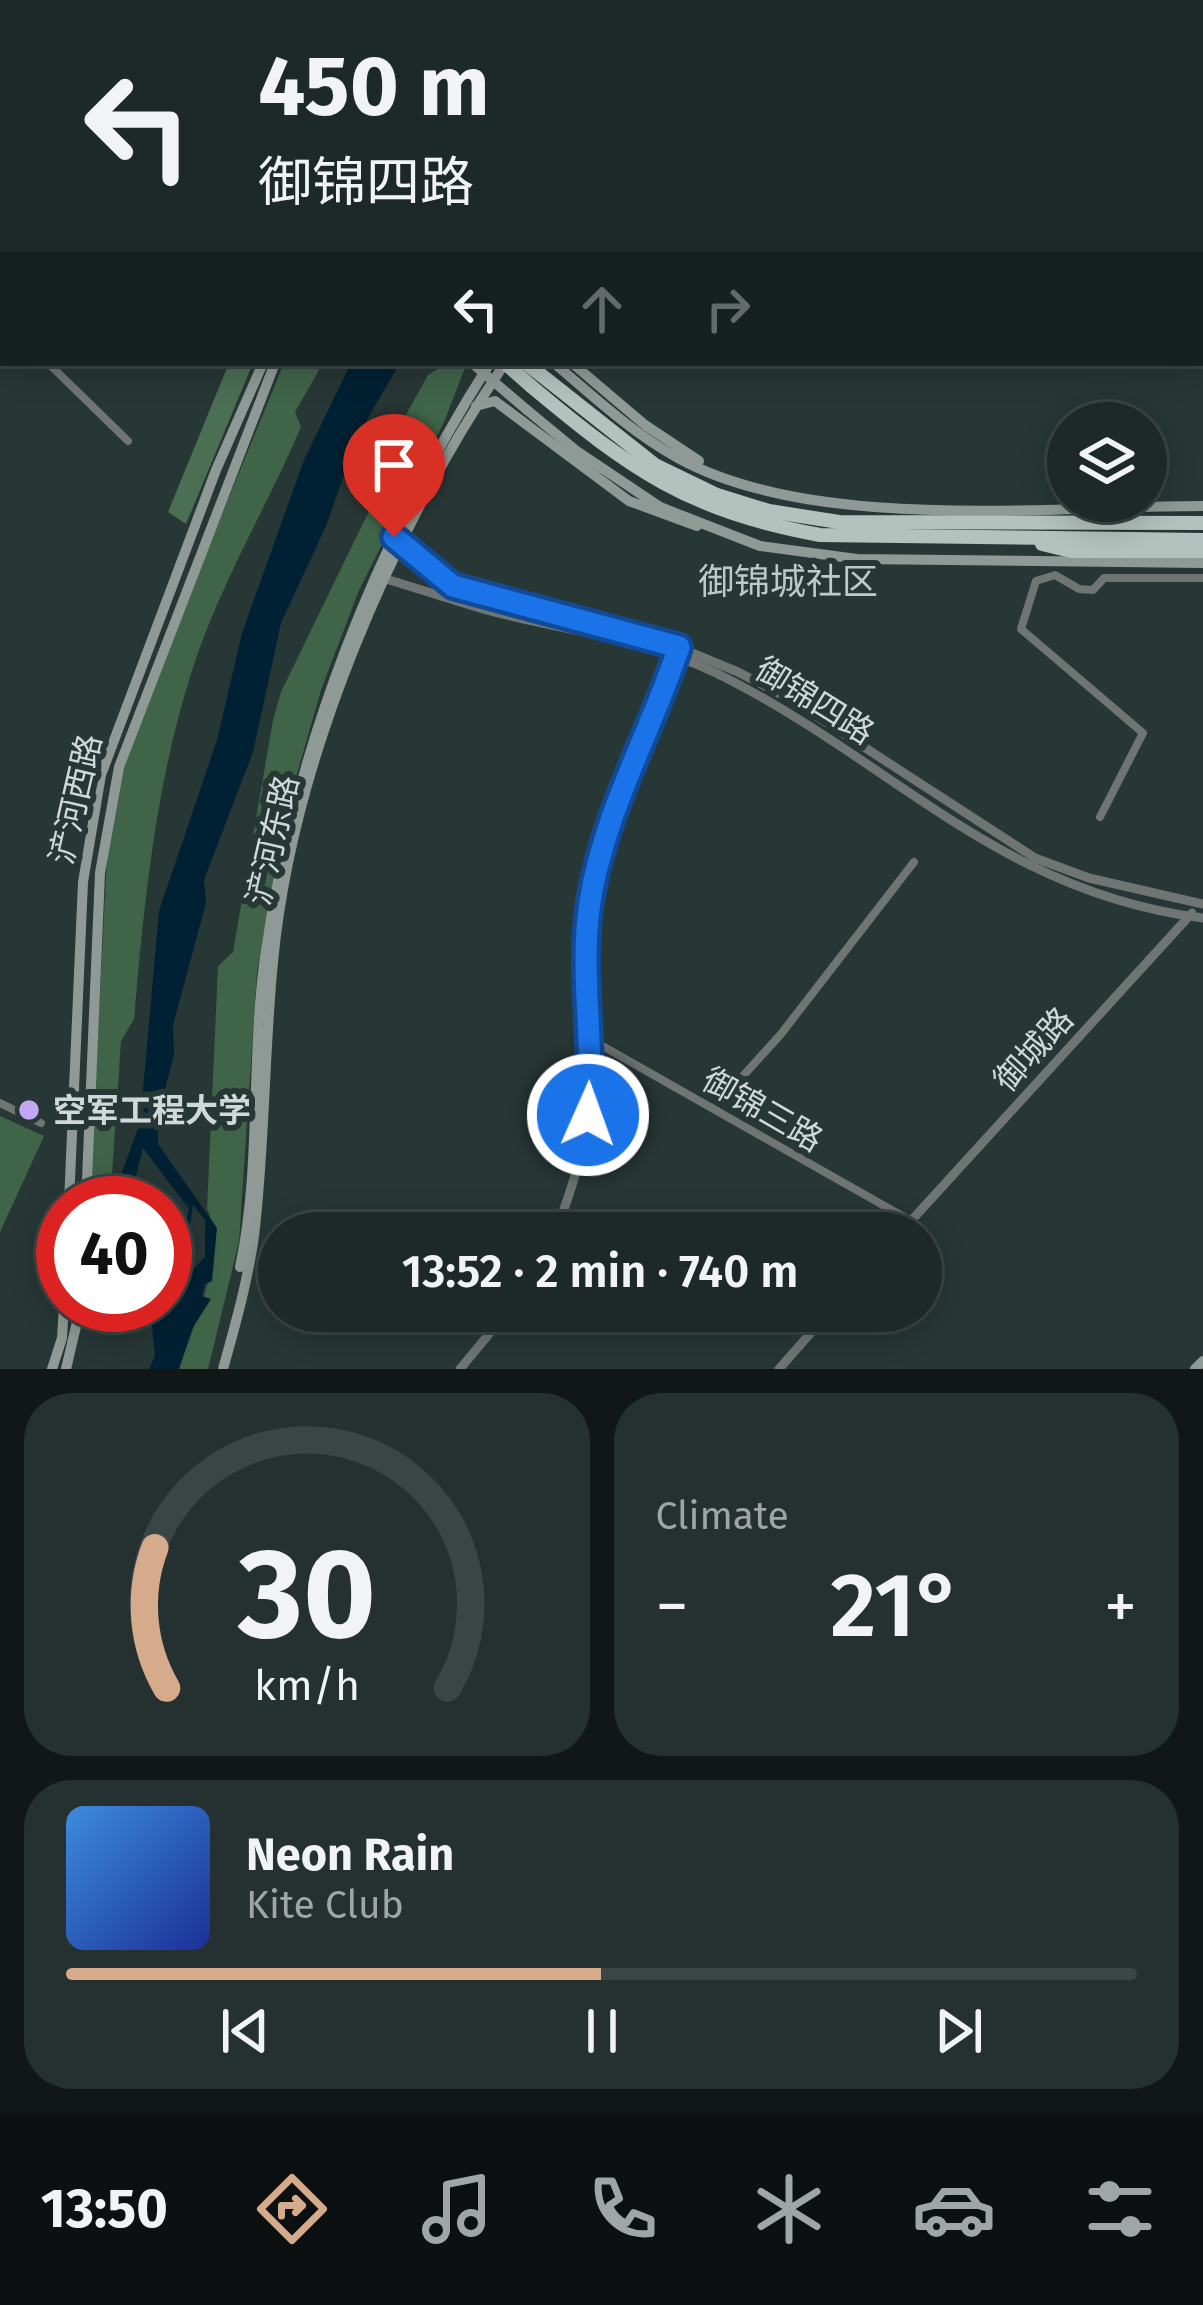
<!DOCTYPE html>
<meta charset="utf-8">
<style>
body{margin:0;font-family:"Fira Sans","Noto Sans SC",sans-serif;background:#253130;color:#f1f3f6;height:100vh;display:flex;flex-direction:column;font-size:45px;white-space:nowrap}
*{box-sizing:border-box;margin:0}
p{font-size:39px;color:#a0a6a8}
.icon{flex:none;width:66px;height:66px;fill:none;stroke:currentColor;stroke-width:2;stroke-linecap:round;stroke-linejoin:round}
.map{position:relative;height:1369px;overflow:hidden}
.drawer{display:flex;flex-direction:column;gap:24px;padding:24px;background:#101716;flex:1}
.drawer>*{flex:none}
.banner{position:absolute;left:0px;top:0px;width:1203px;height:366px;box-shadow:0 6px 30px #0003,0 0 0 3px #3b4545;background:#1d2928;color:#f1f3f6;overflow:hidden}
.controls{position:absolute;left:1047px;top:402px;display:grid;gap:24px}
.controls a{display:grid;place-items:center;width:120px;height:120px;border-radius:50%;background:#1d2928;box-shadow:0 6px 30px #0003,0 0 0 3px #3b4545;font-size:60px}
.speed{position:absolute;left:36px;top:1176px;display:flex;gap:24px;font-size:60px;font-weight:700;text-align:center}
.speed>*{display:grid;place-content:center;width:156px;height:156px;border-radius:50%;background:#1d2928;box-shadow:0 6px 30px #0003,0 0 0 3px #3b4545;line-height:1}
.speed .limit{border:18px solid #d22;background:#fff;color:#111}
.pin{position:absolute;display:grid;place-items:center;width:102px;height:102px;color:#fff;margin:-123px -51px;border-radius:50% 50% 50% 0;rotate:-45deg;box-shadow:0 0 12px #0007}
.pin .icon{rotate:45deg}
.me{position:absolute;width:132px;margin:-66px;rotate:2deg;stroke-linejoin:round;filter:drop-shadow(0 0 9px #0008)}
.turn{display:flex;align-items:center;gap:42px;height:252px;padding:0 60px;font-size:54px}
.turn .icon{width:156px;height:156px;stroke-width:2.5}
.turn b{display:block;font-size:84px;line-height:102px}
.lanes{display:flex;align-items:center;height:114px;padding:0 60px;background:#0003;justify-content:center;gap:60px;direction:ltr}
.lanes .off{opacity:.35}
.big{font-size:90px;font-weight:600;line-height:1.1}
.drawer .widget{flex:1;display:flex;flex-direction:column;justify-content:center;gap:18px;min-width:0;padding:0 42px;border-radius:48px;background:#253130}
.drawer .dial{align-items:center;gap:0}
.dial svg{height:312px;overflow:visible;fill:none;stroke:#3b4545;stroke-width:7;stroke-linecap:round;text-anchor:middle}
.dial text{fill:#f1f3f6;stroke:none}
.song{display:flex;align-items:center;gap:36px}
.cover{width:144px;height:144px;border-radius:18px;background:linear-gradient(135deg,hsl(210 70% 55%),hsl(230 70% 35%))}
.played{height:12px;border-radius:6px;background:linear-gradient(90deg,#d6ab8b 50%,#3b4545 50%)}
.keys{display:flex;justify-content:space-around;direction:ltr}
.heat{display:flex;justify-content:space-between;align-items:center;font-size:66px;direction:ltr}
.drawer .tiles{flex:1;display:grid;gap:24px;grid-template-columns:1fr 1fr}
.widget:last-child{grid-column:span 2}
.trip{position:absolute;left:258px;top:1212px;width:684px;height:120px;border-radius:60px;background:#1d2928;box-shadow:0 6px 30px #0003,0 0 0 3px #3b4545;font-weight:600;line-height:120px;text-align:center}
.dock{display:flex;height:192px;justify-content:space-around;align-items:center;background:#0c1010;color:#a0a6a8}
.dock .icon{width:84px;height:84px}
.dock .selected{color:#d6ab8b}
.dock b{font-size:54px;color:#f1f3f6}
.map>svg:first-child{display:block}
</style>
<div class="map">
<svg width="1203" height="1369" viewBox="0 0 1203 1369">
<rect width="100%" height="100%" fill="#273736"/>
<g fill="#406448">
<path d="M284 363H323L295 412 301 427C265 511 217 589 190 677 155 789 144 903 134 1019L121 1041 110 1203H89L108 839 120 763Z"/>
<path d="M447 363H467L444 422 359 590 321 690 284 819 257 972 239 1242 208 1369H179C193 1327 228 1250 207 1209L218 966 233 952 273 720 281 692 369 511 363 492 428 375Z"/>
<polygon points="0,1116 44,1136 0,1232"/>
</g>
<polygon fill="#4a6f52" points="229,363 253,363 186,524 168,512"/>
<path fill="#002133" fill-rule="evenodd" d="M351 363H400L358 435 326 526 281 623 253 752 204 880 206 903 173 1025 174 1054 158 1117V1144L217 1228 212 1281 205 1284 202 1296 211 1299 192 1329 179 1369H149L155 1356 150 1305H165V1277L174 1272 189 1209 143 1148 129 1203H114L113 1197 140 1123 159 911 217 740 242 633 304 460ZM193 1205 205 1220V1257L182 1281Z"/>
<g fill="none" stroke-linecap="round" stroke-linejoin="round">
<g stroke="#6e7572" stroke-width="8">
<polyline points="972,3 974,0"/>
<polyline points="0,316 3,319"/>
<polyline points="48,363 128,441"/>
<polyline points="1100,817 1143,733 1021,629 1036,581 1055,575 1079,589 1093,590 1104,578 1203,578"/>
<polyline points="590,1039 911,1221"/>
<polyline points="0,1103 41,1123"/>
<polyline points="714,1108 781,1034 914,862"/>
</g>
<g stroke="#6e7572" stroke-width="9">
<polyline points="680,0 685,3"/>
<polyline points="15,3 17,0"/>
<polyline points="0,18 3,15"/>
<polyline points="1200,260 1203,261"/>
<polyline points="1200,295 1203,296"/>
<polyline points="399,541 453,586 656,638 738,672 790,699 1035,858 1089,878 1203,904"/>
<path d="M382 578C417 588 452 600 487 610 563 631 645 638 716 673 891 759 997 892 1203 918"/>
<path d="M555 1233C572 1190 586 1146 589 1099 594 1034 581 970 590 905 602 817 647 735 677 652"/>
<polyline points="900,1233 1192,913"/>
<polyline points="460,1369 508,1311"/>
<polyline points="779,1369 830,1311"/>
</g>
<g stroke="#8f9a96" stroke-width="10">
<polyline points="515,3 516,0"/>
<polyline points="524,3 525,0"/>
<polyline points="745,3 747,0"/>
<polyline points="766,3 769,0"/>
<path d="M554 363C593 396 632 433 678 458 814 533 1049 506 1203 506"/>
<polyline points="572,363 645,425 699,461"/>
<polyline points="476,406 495,401 629,501 697,526"/>
<polyline points="527,410 578,452 660,507 760,546 857,559 1203,563"/>
<polyline points="69,1203 83,882 101,775 216,470 263,363"/>
<polyline points="86,1203 100,873 119,767 275,363"/>
<path d="M240 1267C261 1171 251 1057 265 957 294 748 377 541 490 363"/>
<polyline points="52,1369 62,1338 64,1305"/>
<polyline points="66,1369 81,1305"/>
<path d="M223 1369C235 1326 248 1280 254 1236 265 1145 264 1053 273 962 292 760 392 530 505 363"/>
<polyline points="1195,1369 1203,1361"/>
</g>
<g stroke="#a8b6b1" stroke-width="12">
<polyline points="78,0 81,3"/>
<polyline points="698,0 703,3"/>
<polyline points="724,0 728,3"/>
<polyline points="1200,269 1203,270"/>
<polyline points="1200,284 1203,285"/>
</g>
<g stroke="#b3c2bd" stroke-width="14">
<polyline points="126,0 127,3"/>
<polyline points="142,0 144,3"/>
<polyline points="201,3 203,0"/>
<polyline points="526,363 655,465 717,495 769,511 839,522 1203,523"/>
<path d="M531 386C631 470 689 511 820 535L1203 540"/>
<polyline points="1042,544 1071,551 1203,551"/>
</g>
<polyline stroke="#8f9a96" stroke-width="10" points="472,363 527,410"/>
<polyline stroke="#b3c2bd" stroke-width="14" points="505,363 531,386"/>
</g>
<g fill="none" stroke-linecap="round" stroke-linejoin="round">
<g stroke="#114b97" stroke-width="30">
<path id="route" d="M394 537 453 586 679 647C651 732 604 812 590 902 579 973 595 1044 588 1115"/>
</g>
<use href="#route" stroke="#1a73e8" stroke-width="21"/>
</g>
<circle fill="#c2a8f2" stroke="#273736" stroke-width="4.5" cx="29" cy="1110" r="12"/>
<g text-anchor="middle" stroke-width="12" stroke-linejoin="round" paint-order="stroke">
<g font-size="33" fill="#cfd9d8" stroke="#273736">
<text transform="translate(815 700) rotate(32)" y="12">御锦四路</text>
<text transform="translate(75 799) rotate(-77)" y="12">浐河西路</text>
<text transform="translate(272 840) rotate(-77)" y="12">浐河东路</text>
<text transform="translate(1033 1049) rotate(-48)" y="12">御城路</text>
<text transform="translate(763 1109) rotate(30)" y="12">御锦三路</text>
</g>
<g font-size="33" font-weight="bold" fill="#cfd9d8" stroke="#273736" text-anchor="start">
<text x="53" y="1122">空军工程大学</text>
</g>
<g font-size="36" fill="#b9cbca" stroke="#273736">
<text x="788" y="594">御锦城社区</text>
</g>
</g>
</svg>
<div class="controls">
<a><svg class="icon" aria-label="layers" viewBox="0 0 24 24"><path d="M12 4l9 5-9 5-9-5zM3 14l9 5 9-5"/></svg></a>
</div>
<div class="speed"><div class="limit">40</div></div>
<div class="pin" style="left:394px;top:537px;background:#d93025"><svg class="icon" aria-label="arrive" viewBox="0 0 24 24"><path d="M6 21V4h12l-3 4 3 4H6"/></svg></div>
<svg class="me" style="left:588px;top:1115px" viewBox="-20 -20 40 40"><circle r="17" fill="#1a73e8" stroke="#fff" stroke-width="3"/><path d="M0-11L8 9 0 5-8 9z" fill="#fff"/></svg>
<div class="trip">13:52 · 2 min · 740 m</div>
<div class="banner">
<div class="turn"><svg class="icon" aria-label="left" viewBox="0 0 24 24"><path d="M17 20v-9H6M10 6l-5 5 5 5"/></svg><div><b>450 m</b>御锦四路</div></div>
<div class="lanes"><svg class="icon" aria-label="left" viewBox="0 0 24 24"><path d="M17 20v-9H6M10 6l-5 5 5 5"/></svg><svg class="icon off" aria-label="ahead" viewBox="0 0 24 24"><path d="M12 20V5M6 11l6-6 6 6"/></svg><svg class="icon off" aria-label="right" viewBox="0 0 24 24"><path d="M7 20v-9h11M14 6l5 5-5 5"/></svg></div>
</div>
</div>
<section class="drawer">
<div class="tiles">
<div class="widget dial"><svg viewBox="0 0 100 80">
<path d="M14 69A42 42 0 1 1 86 69"/>
<path d="M14 69A42 42 0 0 1 11 33" stroke="#d6ab8b"/>
<text x="50" y="56" font-size="32" font-weight="700">30</text>
<text x="50" y="72" font-size="11">km/h</text>
</svg></div>
<div class="widget"><p>Climate</p>
<div class="heat"><a>−</a><b class="big">21°</b><a>+</a></div>
</div>
<div class="widget">
<div class="song"><i class="cover"></i><div><b>Neon Rain</b><p>Kite Club</p></div></div>
<div class="played"></div>
<div class="keys"><svg class="icon" aria-label="previous" viewBox="0 0 24 24"><path d="M18 5L8 12l10 7zM5 5v14"/></svg><svg class="icon" aria-label="pause" viewBox="0 0 24 24"><path d="M8 5v14M16 5v14"/></svg><svg class="icon" aria-label="next" viewBox="0 0 24 24"><path d="M6 5l10 7-10 7zM19 5v14"/></svg></div>
</div>
</div>
</section>
<nav class="dock">
<b>13:50</b>
<svg class="icon selected" aria-label="directions" viewBox="0 0 24 24"><path d="M12 3l9 9-9 9-9-9zM9 14v-3h6M13 9l2 2-2 2"/></svg>
<svg class="icon" aria-label="music" viewBox="0 0 24 24"><path d="M9 18V5l10-2v13"/><circle cx="6" cy="18" r="3"/><circle cx="16" cy="16" r="3"/></svg>
<svg class="icon" aria-label="phone" viewBox="0 0 24 24"><path d="M5 4h4l2 5-3 2q2 4 5 5l2-3 5 2v4C11 20 4 13 5 4z"/></svg>
<svg class="icon" aria-label="climate" viewBox="0 0 24 24"><path d="M12 3v18M4 7l16 10M4 17L20 7"/></svg>
<svg class="icon" aria-label="car" viewBox="0 0 24 24"><path d="M5 17H2v-5l4-1 3-4h7l3 4 3 1v5h-3M9 17h6M6 11h13"/><circle cx="7" cy="17" r="2"/><circle cx="17" cy="17" r="2"/></svg>
<svg class="icon" aria-label="filters" viewBox="0 0 24 24"><path d="M4 7h16M4 17h16"/><circle cx="9" cy="7" r="2"/><circle cx="15" cy="17" r="2"/></svg>
</nav>
